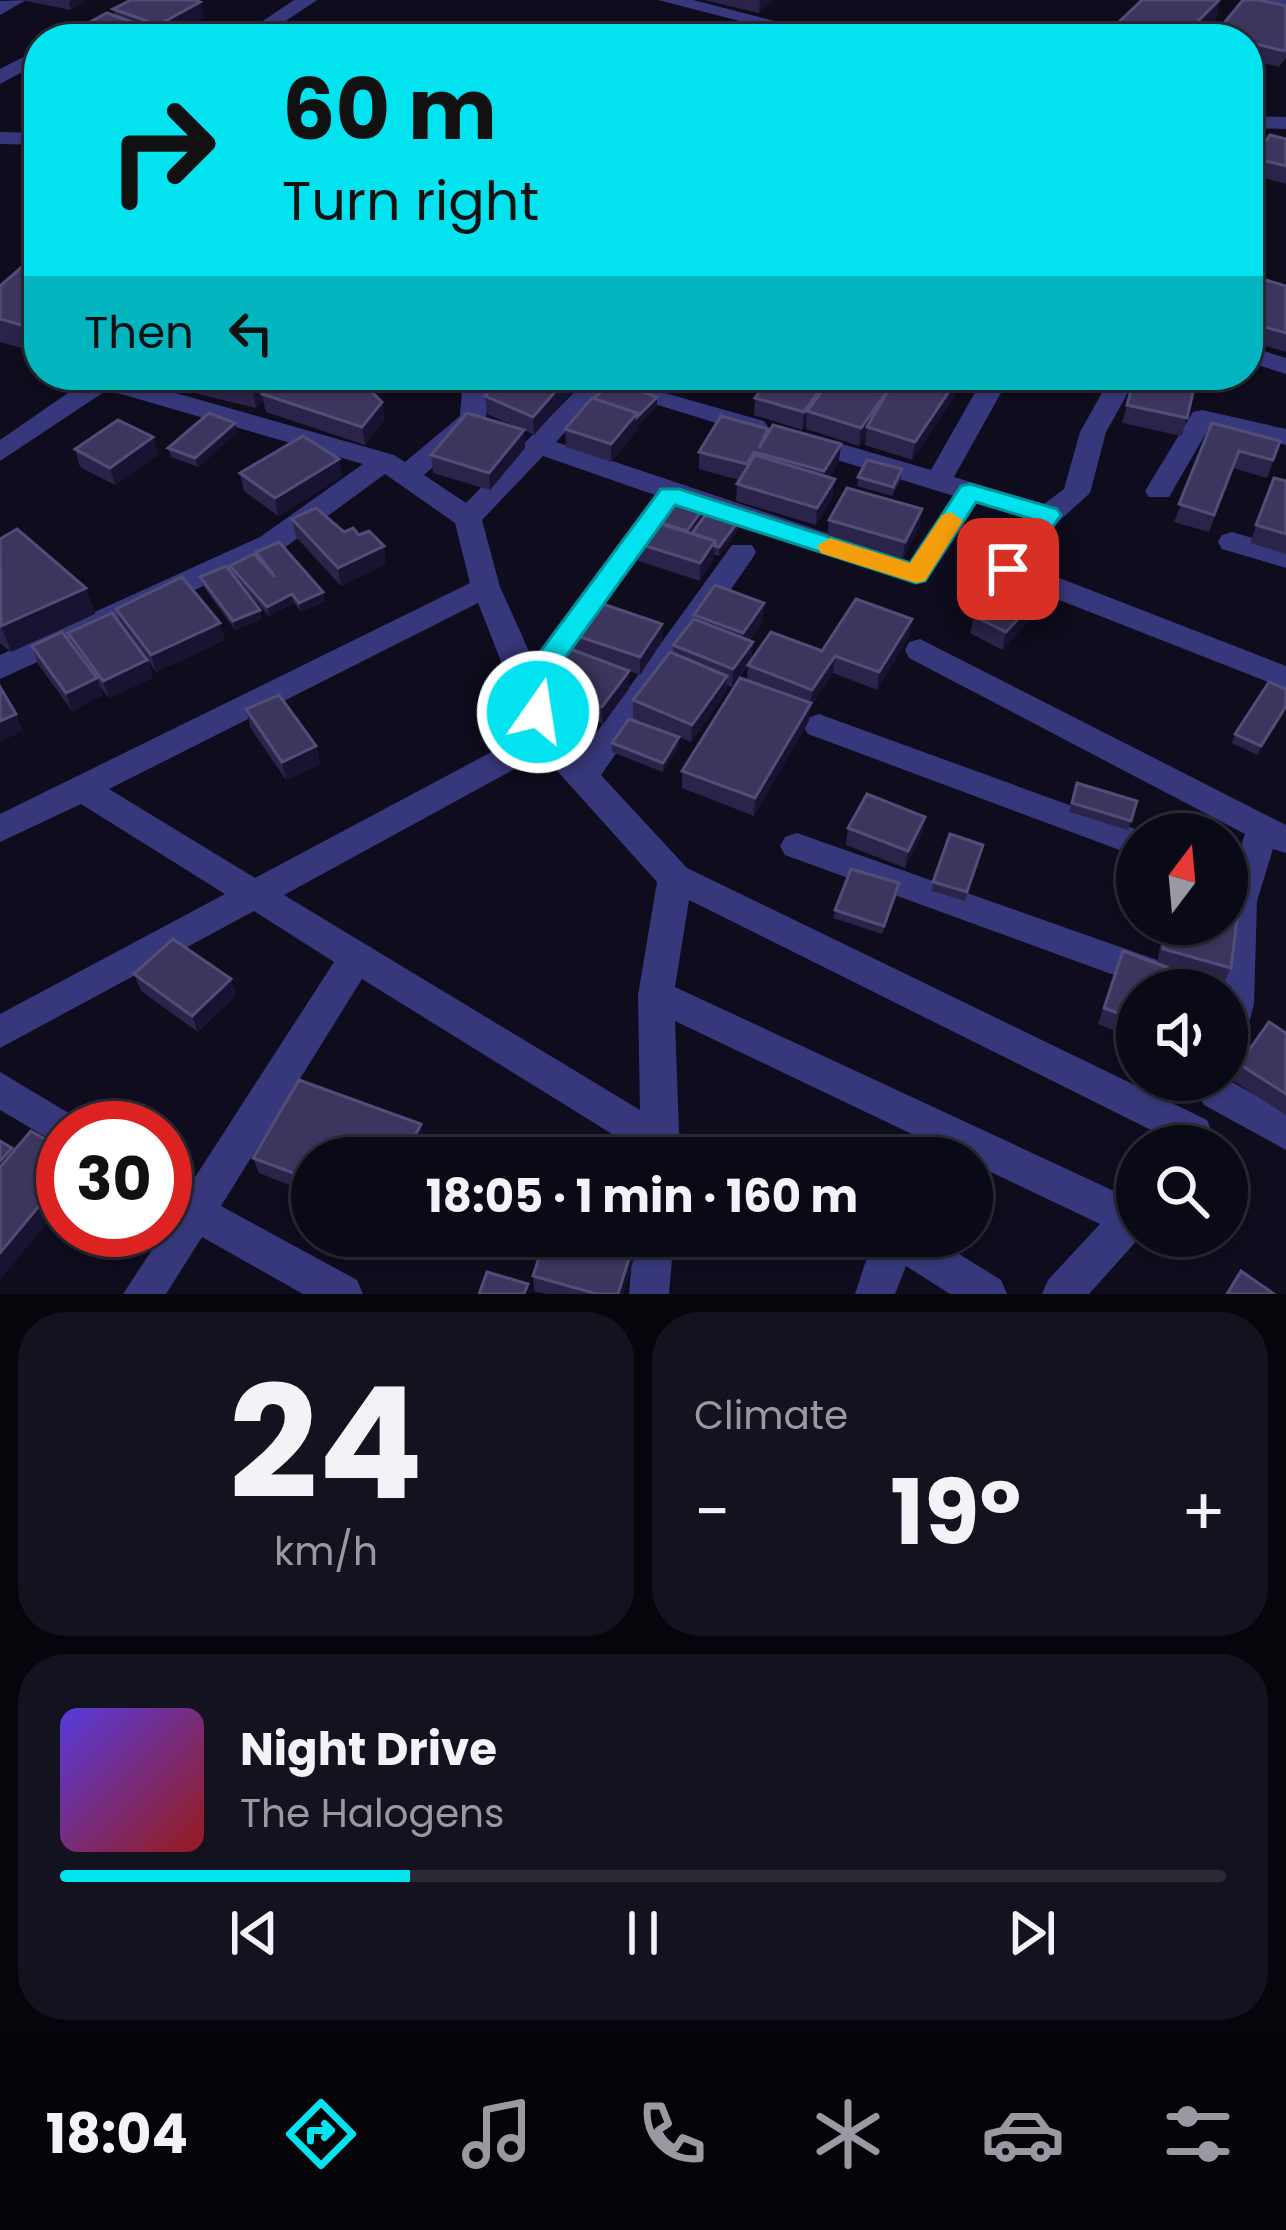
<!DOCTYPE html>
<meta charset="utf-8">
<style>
body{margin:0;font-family:Poppins,sans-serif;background:#13121f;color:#f1f3f6;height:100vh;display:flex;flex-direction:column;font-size:45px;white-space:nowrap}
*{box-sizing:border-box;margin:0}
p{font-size:39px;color:#999aa1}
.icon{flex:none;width:66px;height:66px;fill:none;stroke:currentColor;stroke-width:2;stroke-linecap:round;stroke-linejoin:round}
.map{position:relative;height:1294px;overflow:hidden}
.panel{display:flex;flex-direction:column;gap:18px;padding:18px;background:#06050c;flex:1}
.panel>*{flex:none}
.top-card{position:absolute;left:24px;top:24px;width:1239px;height:366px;border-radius:48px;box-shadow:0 3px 9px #0004,0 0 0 3px #2a2a35;background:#03e3ef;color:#111;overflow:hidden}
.needle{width:78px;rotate:16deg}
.buttons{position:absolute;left:1116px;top:813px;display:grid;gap:24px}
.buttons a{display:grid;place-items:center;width:132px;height:132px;border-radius:50%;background:#0a0916;box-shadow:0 3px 9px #0004,0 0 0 3px #2a2a35;font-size:60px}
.speed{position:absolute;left:36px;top:1101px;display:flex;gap:24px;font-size:60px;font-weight:700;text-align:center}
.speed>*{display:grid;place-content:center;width:156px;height:156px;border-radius:50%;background:#0a0916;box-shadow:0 3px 9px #0004,0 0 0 3px #2a2a35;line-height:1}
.speed .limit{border:18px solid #d22;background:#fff;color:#111}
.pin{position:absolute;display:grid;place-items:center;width:102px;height:102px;color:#fff;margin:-51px;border-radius:24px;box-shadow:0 6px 18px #0006}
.me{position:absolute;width:132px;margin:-66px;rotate:13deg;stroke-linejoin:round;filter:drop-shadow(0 0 9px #0008)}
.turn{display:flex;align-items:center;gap:42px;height:252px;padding:0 60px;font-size:54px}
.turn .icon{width:156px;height:156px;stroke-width:2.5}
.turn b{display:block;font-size:84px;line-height:102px}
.then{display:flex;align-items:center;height:114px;padding:0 60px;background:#0003;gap:24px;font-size:45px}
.big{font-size:90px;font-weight:700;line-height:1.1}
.panel .card{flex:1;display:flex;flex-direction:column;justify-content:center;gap:18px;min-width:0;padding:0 42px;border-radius:48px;background:#13121f}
.panel .dial{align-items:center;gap:0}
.dial b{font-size:156px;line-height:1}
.song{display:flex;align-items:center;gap:36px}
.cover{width:144px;height:144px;border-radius:18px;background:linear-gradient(135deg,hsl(250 70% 55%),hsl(0 70% 35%))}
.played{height:12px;border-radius:6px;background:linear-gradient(90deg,#03e3ef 30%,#2a2a35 30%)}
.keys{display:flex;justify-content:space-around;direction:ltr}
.heat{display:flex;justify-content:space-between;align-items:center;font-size:66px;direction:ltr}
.panel .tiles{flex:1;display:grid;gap:18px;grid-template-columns:1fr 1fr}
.card:last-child{grid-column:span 2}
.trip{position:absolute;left:291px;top:1137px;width:702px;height:120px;border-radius:60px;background:#0a0916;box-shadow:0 3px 9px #0004,0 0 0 3px #2a2a35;font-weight:700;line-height:120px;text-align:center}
.menu{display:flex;height:192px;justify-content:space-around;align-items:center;background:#040409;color:#999aa1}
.menu .icon{width:84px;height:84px}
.menu .current{color:#03e3ef}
.menu b{font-size:54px;color:#f1f3f6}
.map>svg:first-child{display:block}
</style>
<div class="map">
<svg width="1286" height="1294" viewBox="0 0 1286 1294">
<rect width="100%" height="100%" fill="#0e0c1d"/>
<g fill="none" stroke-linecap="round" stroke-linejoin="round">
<g fill="#37387b" fill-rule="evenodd">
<polygon points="26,0 0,15 0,1"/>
<polygon points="294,0 317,0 259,39 236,39"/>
<polygon points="658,0 693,0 845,39 810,39"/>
<polygon points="1259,0 1286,0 1286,10 1262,4"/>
<polygon points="39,49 39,63 0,84 0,69"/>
<polygon points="1248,116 1286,117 1286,129 1248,128"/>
<polygon points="0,132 39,133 39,145 0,144"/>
<polygon points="1248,346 1286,358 1286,374 1248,362"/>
<path d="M94 375H112L394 455 405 462 460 416 462 390 449 375H476L488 389 486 419 424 475 466 503 591 375H618L615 379 764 421 768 427 755 435 606 389 556 442 910 561 954 496 792 446 788 440 792 434 801 432 931 470 985 375H1011L954 477 1044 504 1064 489 1080 432 1112 375H1138L1106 432 1090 493 1058 522 1026 565 1286 666V689L998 576 994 569 1030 519 977 503 926 581 916 584 678 503 545 687 560 732 581 754 732 545H752L756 552 752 559 601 775 687 868 1207 1120 1212 1132 1202 1146 1179 1144 689 900 675 987 1127 1197 1137 1193V1236H1141L1089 1294H1042L1048 1280 1100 1224 972 1163V1158H962L675 1021 679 1133 712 1145 717 1158H641V1152L362 979 221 1206 357 1280 363 1294H303L202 1237 166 1294H123L165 1230V1177L188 1188 334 962 254 911 0 1048V1014L225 894 81 804 0 842V814L470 583 455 523 385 474 280 551 0 679V655L260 537 363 464 107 390 0 461V440ZM543 456 655 495 533 660 500 587 482 520ZM478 603 529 732 255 878 109 789ZM542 754 657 882 638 995 640 1110 284 895Z"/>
<polygon points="1202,410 1286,429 1286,445 1209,428 1169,497 1149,497 1145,491 1193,412"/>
<polygon points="1232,532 1286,548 1286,568 1222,549 1218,542 1222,535"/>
<polygon points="920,639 1286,825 1286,853 1273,849 1257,901 1254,1004 1240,1057 1227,1062 1227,990 1219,990 1227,888 1245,834 909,658 905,650 909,642"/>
<polygon points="819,714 1149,834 1137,834 1137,856 1125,852 808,734 803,726 808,718"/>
<polygon points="797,833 1211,979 1216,990 1155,990 785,855 780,846 785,837"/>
<polygon points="0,1072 77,1118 81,1128 63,1128 63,1147 0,1110"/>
<polygon points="1204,1081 1230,1081 1286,1112 1286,1150 1204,1105 1198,1093"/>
<polygon points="634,1236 674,1236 669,1294 629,1294"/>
<polygon points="874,1236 930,1236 1001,1280 1007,1294 950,1294 906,1266 895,1294 855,1294"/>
</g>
</g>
<g fill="#2a244b">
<polygon points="20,0 84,0 84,1 71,10"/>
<polygon points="704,0 773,0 759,13"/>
<polygon points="1142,0 1220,0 1215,21 1197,39 1115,39 1119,22"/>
<polygon points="200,2 203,17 164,39 62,39 62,37 115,16 113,9"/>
<polygon points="1286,6 1286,58 1279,67 1248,59 1248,39 1214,39 1215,34"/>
<polygon points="1286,139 1286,184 1250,174 1254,158"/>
<polygon points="39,252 39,353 0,342 0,286"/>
<polygon points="1249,275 1286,286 1286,352 1248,341"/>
<polygon points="190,375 355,375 382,402 384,420 365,445 266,412 263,400 256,408 194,393"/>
<polygon points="586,375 534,435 524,430 525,448 490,490 433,473 431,455 523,430 487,414 485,396"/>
<polygon points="1135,375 1195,384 1182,436 1122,423"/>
<polygon points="832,377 890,387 958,391 912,460 865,445 866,436 859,446 806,429 806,424 802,430 754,415 755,398"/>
<polygon points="657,406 637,426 637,430 611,462 566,447 565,429"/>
<polygon points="1212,423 1280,441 1267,478 1233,468 1209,532 1174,522"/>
<polygon points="768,429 767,435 839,461 829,477 833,497 816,525 736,501 737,484 739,480 699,469 699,452"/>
<polygon points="237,432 198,467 171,457 168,448"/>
<polygon points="153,437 158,455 115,485 80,467 75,449"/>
<polygon points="339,459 342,477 278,516 244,491 240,473"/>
<polygon points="902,469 901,478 892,496 857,486 858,477"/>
<polygon points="1274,478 1286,481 1286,554 1250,543"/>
<polygon points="922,509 919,527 902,560 827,538 829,520"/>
<polygon points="706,512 742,524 719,556 714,555 714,558 700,581 636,560 636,543 655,522"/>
<polygon points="292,519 344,532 386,564 341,586 296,537"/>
<polygon points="0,539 86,588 95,614 11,652 0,643"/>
<polygon points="256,552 325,601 301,612 294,603 269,616 233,575 230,566 258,558"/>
<polygon points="200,577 262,619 235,630 203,586"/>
<polygon points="1048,587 1043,605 1002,650 970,633 974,616"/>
<polygon points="764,603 763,620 750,640 753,642 751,659 822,651 912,619 909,637 877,690 833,673 810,708 809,721 754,816 682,788 682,771 747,680 748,665 732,687 727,685 726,693 691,742 633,718 633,700 673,654 673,645 694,619 694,615"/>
<polygon points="116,609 225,640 156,672 148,661 153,678 109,698 100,687 103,695 72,711 38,664 32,646 72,644 68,633 121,626"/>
<polygon points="662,624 662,641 640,675 629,671 629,689 603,724 534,697 533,679 569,648 568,633"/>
<polygon points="1286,689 1286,710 1257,755 1232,743 1235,734"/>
<polygon points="246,709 316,746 320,764 286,780 250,727"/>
<polygon points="679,737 679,746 663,772 612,752 612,743"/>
<polygon points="1077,783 1137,801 1128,830 1069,812"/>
<polygon points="925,817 922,834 905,868 846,845 848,828"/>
<polygon points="983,845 965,901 932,891 933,882"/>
<polygon points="898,892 882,934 833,918 835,910"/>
<polygon points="1164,924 1227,924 1231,968 1223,985 1183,973 1137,990 1137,1039 1098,1024 1123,951 1157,964"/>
<polygon points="134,974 236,995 198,1032 141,991"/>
<polygon points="1286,1033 1286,1115 1232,1080 1239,1064"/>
<polygon points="421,1124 424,1140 415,1158 312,1158 312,1194 259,1173 253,1158"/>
<polygon points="546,1236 637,1236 637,1248 623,1294 546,1294 534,1291 533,1276"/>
</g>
<g fill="#181330">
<polygon points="72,0 84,0 84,1 71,10 69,2"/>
<polygon points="760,0 773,0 759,13"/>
<polygon points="1219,0 1220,0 1215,21 1197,39 1180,39"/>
<polygon points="200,2 203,17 161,39 158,25"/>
<polygon points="151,29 154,39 132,39"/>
<polygon points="257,375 283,375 262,394 263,400 256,408 251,382"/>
<polygon points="570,375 586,375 534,435 533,417"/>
<polygon points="830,375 832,375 831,388 807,411 806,424 802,430 804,412"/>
<polygon points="961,375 958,391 912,460 915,442"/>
<polygon points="890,387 867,427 866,436 859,446 861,428"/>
<polygon points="657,397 657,406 637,426 637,430 611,462 611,444 637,413"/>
<polygon points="382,402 384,420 365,445 362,427"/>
<polygon points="235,423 237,432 198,467 195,458"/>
<polygon points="524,430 525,448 490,490 489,473"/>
<polygon points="153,437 158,455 115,485 110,468"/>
<polygon points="841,444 839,461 823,489 824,471"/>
<polygon points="339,459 342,477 278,516 275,498"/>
<polygon points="835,479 833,497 816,525 817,508"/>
<polygon points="707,503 706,512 687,540 687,531"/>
<polygon points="922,509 919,527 902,560 905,542"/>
<polygon points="743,515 742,524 719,556 719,547"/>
<polygon points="715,541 714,558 700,581 700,563"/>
<polygon points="384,546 386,564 341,586 338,568"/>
<polygon points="1048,587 1043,605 1002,650 1006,632"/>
<polygon points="86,588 95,614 11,652 1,626"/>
<polygon points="323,592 325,601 301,612 299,603"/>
<polygon points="292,594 294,603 269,616 267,607"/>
<polygon points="764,603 763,620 742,651 743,633"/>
<polygon points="260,610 262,619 235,630 233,621"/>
<polygon points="912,619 909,637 877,690 879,672"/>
<polygon points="220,623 225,640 156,672 151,655"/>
<polygon points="662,624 662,641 640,675 640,657"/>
<polygon points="753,642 751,659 732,687 733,669"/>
<polygon points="835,656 833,673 810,708 812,690"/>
<polygon points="147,660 153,678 109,698 103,681"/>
<polygon points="629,671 629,689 603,724 602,707"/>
<polygon points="727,676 726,693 691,742 692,725"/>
<polygon points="97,678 103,695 72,711 66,693"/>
<polygon points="811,703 809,721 754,816 755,798"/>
<polygon points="1286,706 1286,710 1257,755 1261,746"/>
<polygon points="16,714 23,731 0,742 0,721"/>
<polygon points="679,737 679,746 663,772 663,763"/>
<polygon points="316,746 320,764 286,780 282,762"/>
<polygon points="925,817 922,834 905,868 908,851"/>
<polygon points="231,979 236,995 198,1032 192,1016"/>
<polygon points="421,1124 424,1140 415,1158 404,1158"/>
<polygon points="63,1177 63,1203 0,1280 0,1253"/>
<polygon points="636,1236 637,1248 623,1294 618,1294"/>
</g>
<g fill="#3c365e" stroke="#524d77" stroke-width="3">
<polygon points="131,0 195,0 200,2 158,25 113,9"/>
<polygon points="1142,0 1219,0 1180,39 1119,22"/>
<polygon points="1243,0 1260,0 1286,6 1286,48 1284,51 1248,42 1248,39 1236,39 1215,34"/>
<polygon points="107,13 151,29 132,39 67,39 62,37"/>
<polygon points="265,22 306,39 231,39"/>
<polygon points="1270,135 1286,139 1286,166 1254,158"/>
<polygon points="39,252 39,290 37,292 39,292 39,330 0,319 0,286"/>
<polygon points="1249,275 1286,286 1286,333 1248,322"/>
<polygon points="220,375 257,375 251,382"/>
<polygon points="278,375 355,375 382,402 362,427 262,394"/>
<polygon points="503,375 570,375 533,417 485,396"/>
<polygon points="772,375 830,375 804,412 755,398"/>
<polygon points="834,375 851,375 890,387 861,428 807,411"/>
<polygon points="897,375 960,375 915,442 867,427"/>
<polygon points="1135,375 1151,375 1195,384 1187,418 1127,405"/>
<polygon points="612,381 657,397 637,417 637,413 593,399"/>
<polygon points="592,398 637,413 611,444 565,429"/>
<polygon points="209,413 235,423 195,458 168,448"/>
<polygon points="467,413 524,430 489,473 431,455"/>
<polygon points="721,416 768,429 759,448 773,425 841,444 824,471 754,452 747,464 699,452"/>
<polygon points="118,420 153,437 110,468 75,449"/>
<polygon points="1212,423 1280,441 1273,460 1239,451 1214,515 1179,504"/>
<polygon points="303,436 339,459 275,498 240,473"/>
<polygon points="755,455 835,479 817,508 737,484"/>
<polygon points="867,460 902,469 893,487 858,477"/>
<polygon points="1274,478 1286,481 1286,534 1256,525"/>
<polygon points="847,488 922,509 905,542 829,520"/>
<polygon points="675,493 707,503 687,531 655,521"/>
<polygon points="713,505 743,515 719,547 715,546 715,541 692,533"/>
<polygon points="316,508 344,532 353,528 359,535 369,531 384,546 338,568 292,519"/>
<polygon points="651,521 715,541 700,563 636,543"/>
<polygon points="17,529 86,588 1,626 0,539"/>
<polygon points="279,542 323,592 299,603 292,594 267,607 230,566 254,554 275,577 256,552"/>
<polygon points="226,566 260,610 233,621 200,577"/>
<polygon points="1016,572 1048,587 1006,632 974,616"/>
<polygon points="182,577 220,623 151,655 116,609"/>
<polygon points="715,585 764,603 743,633 694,615"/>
<polygon points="856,599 912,619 879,672 835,656 812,690 748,665 771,632 822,651"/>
<polygon points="591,600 662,624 640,657 568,633"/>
<polygon points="112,613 147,660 103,681 68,633"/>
<polygon points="694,619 753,642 733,669 673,645"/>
<polygon points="62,632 97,678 66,693 32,646"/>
<polygon points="560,645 629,671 602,707 533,679"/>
<polygon points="670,652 727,676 692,725 633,700"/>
<polygon points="740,678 811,703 755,798 682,771"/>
<polygon points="1269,682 1286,689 1286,706 1261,746 1235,734"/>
<polygon points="0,687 16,714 0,721"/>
<polygon points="279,695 316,746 282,762 246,709"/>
<polygon points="629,719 679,737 663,763 612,743"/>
<polygon points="1077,783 1137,801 1131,821 1072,803"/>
<polygon points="867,794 925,817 908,851 848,828"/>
<polygon points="950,834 983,845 967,892 933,882"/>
<polygon points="851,869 899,883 884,926 835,910"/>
<polygon points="1227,916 1237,919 1231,968 1163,949 1167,924 1227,924"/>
<polygon points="173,939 231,979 192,1016 134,974"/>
<polygon points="1123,951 1228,990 1227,996 1227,990 1137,990 1137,1020 1104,1008"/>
<polygon points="1269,1022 1286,1033 1286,1094 1239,1064"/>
<polygon points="299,1080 421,1124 404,1158 312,1158 312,1180 253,1158"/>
<polygon points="31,1131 63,1149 63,1177 0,1253 0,1167"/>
<polygon points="0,1141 12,1148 0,1161"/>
<polygon points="588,1142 637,1157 582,1158"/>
<polygon points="546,1236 636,1236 618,1294 597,1294 533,1276"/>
<polygon points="1241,1271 1274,1294 1227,1294"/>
<polygon points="487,1272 528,1284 524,1294 479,1294"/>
</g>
<polygon fill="#03e3ef" stroke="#02949b" stroke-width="3" points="970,484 1057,509 1061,515 1018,575 999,575 995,569 1032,519 976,502 925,581 916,583 675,505 544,687 552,712 548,719 528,719 516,686 520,679 661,489 679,489 910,563 961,486"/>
<polygon fill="#f59e0b" points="951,512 963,521 925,581 916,583 821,553 817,546 830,538 910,563 942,515"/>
</svg>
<div class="buttons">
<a><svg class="needle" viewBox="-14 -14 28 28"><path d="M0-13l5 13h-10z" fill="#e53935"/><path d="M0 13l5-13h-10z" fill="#999aa1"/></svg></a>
<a><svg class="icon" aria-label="sound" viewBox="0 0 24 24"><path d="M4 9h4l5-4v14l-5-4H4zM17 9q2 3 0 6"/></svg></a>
<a><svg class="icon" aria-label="search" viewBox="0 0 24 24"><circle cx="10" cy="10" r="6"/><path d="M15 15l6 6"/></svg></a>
</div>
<div class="speed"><div class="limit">30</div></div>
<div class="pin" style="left:1008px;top:569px;background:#d93025"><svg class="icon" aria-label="arrive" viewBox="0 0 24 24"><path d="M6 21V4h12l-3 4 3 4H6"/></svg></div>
<svg class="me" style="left:538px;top:712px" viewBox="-20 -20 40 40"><circle r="17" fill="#03e3ef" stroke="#fff" stroke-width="3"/><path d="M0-11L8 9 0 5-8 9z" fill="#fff"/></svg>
<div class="trip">18:05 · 1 min · 160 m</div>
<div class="top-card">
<div class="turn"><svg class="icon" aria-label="right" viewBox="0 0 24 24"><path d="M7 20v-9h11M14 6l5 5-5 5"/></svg><div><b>60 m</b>Turn right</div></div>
<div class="then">Then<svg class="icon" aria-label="left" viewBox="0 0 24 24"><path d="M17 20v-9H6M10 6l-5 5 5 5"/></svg></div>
</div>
</div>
<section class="panel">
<div class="tiles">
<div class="card dial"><b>24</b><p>km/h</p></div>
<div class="card"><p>Climate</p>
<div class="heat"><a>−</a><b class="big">19°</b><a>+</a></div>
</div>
<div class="card">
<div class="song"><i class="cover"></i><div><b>Night Drive</b><p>The Halogens</p></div></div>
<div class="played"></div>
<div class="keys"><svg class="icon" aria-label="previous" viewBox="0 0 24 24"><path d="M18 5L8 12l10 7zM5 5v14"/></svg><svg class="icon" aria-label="pause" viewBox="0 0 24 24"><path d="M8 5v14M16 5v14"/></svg><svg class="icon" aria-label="next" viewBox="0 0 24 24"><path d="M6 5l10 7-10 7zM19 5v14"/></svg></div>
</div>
</div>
</section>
<nav class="menu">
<b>18:04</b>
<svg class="icon current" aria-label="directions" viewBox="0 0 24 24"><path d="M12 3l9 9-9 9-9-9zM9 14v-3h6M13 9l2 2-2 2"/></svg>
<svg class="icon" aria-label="music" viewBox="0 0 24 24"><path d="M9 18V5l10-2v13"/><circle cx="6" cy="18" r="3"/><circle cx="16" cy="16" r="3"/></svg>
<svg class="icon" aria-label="phone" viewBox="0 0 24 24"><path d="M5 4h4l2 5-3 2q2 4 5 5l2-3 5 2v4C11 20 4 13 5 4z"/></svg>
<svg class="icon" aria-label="climate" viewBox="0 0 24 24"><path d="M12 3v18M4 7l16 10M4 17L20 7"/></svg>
<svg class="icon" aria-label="car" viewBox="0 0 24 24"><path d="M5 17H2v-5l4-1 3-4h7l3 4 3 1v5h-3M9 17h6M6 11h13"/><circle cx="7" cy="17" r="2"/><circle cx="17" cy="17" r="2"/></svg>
<svg class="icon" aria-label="filters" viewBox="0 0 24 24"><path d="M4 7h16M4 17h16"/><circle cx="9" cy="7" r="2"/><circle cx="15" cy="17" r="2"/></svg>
</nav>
